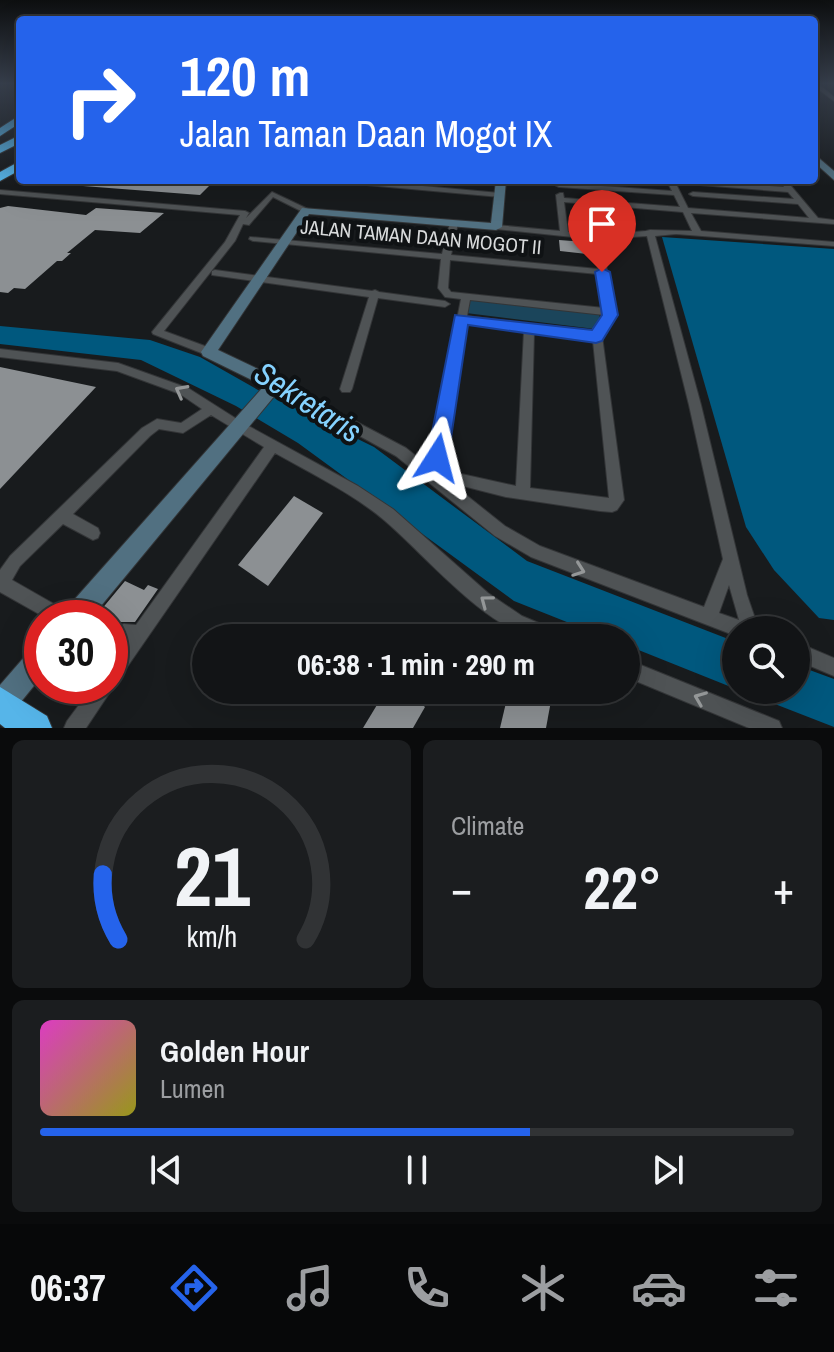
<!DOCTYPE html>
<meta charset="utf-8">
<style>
body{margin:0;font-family:"Archivo Narrow",sans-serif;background:#1b1d1f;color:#f1f3f6;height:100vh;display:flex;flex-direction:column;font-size:30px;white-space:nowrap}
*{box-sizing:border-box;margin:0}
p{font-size:26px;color:#9c9ea1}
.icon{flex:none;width:44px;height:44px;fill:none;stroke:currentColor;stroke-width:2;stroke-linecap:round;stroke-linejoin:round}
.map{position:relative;height:728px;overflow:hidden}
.side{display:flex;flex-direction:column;gap:12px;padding:12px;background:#0a0b0c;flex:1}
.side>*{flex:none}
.banner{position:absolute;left:16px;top:16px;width:802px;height:168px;border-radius:8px;box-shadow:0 8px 32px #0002,0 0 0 2px #313335;background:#2563eb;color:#fff;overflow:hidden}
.tools{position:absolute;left:722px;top:616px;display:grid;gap:16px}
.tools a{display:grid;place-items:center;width:88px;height:88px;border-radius:50%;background:#121416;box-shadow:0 8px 32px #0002,0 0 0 2px #313335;font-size:40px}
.speed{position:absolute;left:24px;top:600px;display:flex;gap:16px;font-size:40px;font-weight:700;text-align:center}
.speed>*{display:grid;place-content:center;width:104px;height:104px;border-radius:50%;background:#121416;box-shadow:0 8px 32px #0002,0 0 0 2px #313335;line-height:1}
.speed .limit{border:12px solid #d22;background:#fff;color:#111}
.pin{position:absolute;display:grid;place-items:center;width:68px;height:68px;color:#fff;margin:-82px -34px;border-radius:50% 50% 50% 0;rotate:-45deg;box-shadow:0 0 8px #0007}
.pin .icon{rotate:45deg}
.me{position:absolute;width:88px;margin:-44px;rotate:9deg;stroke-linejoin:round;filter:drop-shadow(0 0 6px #0008)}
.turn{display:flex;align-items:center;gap:28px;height:168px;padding:0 32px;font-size:36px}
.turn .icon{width:104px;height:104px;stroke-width:2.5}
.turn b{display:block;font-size:56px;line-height:68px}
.big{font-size:60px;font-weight:800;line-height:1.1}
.side .widget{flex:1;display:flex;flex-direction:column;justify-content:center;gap:12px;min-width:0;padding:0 28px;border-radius:12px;background:#1b1d1f}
.side .dial{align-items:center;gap:0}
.dial svg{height:208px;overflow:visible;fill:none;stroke:#313335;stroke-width:7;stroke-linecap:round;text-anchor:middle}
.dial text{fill:#f1f3f6;stroke:none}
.song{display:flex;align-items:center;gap:24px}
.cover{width:96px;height:96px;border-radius:12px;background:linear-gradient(135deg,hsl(310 70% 55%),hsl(60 70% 35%))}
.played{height:8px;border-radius:4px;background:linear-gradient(90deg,#2563eb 65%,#313335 65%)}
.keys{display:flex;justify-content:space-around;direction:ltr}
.heat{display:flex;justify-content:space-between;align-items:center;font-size:44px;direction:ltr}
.side .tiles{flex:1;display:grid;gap:12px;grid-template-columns:1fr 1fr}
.widget:last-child{grid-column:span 2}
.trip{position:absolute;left:192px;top:624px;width:448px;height:80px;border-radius:40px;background:#121416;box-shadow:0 8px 32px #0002,0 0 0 2px #313335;font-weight:800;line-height:80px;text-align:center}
.menu{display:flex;height:128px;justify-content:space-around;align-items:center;background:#070809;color:#9c9ea1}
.menu .icon{width:56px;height:56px}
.menu .active{color:#2563eb}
.menu b{font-size:36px;color:#f1f3f6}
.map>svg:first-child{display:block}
</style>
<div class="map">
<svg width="834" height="728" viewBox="0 0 834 728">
<rect width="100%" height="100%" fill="#181b1d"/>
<polygon fill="#1b455b" points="469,296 599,312 601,327 595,329 466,313"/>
<g fill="#00587e">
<polygon points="662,237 834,249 834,620 819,618 774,570 746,527"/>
<polygon points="0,326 150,340 200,357 258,390 374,447 527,561 736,642 736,689 626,645 626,638 607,638 514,601 298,443 236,406 141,360 0,344"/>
<polygon points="796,665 834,679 834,727 739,690 796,690"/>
</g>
<g fill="#8c9093">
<polygon points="84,180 215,180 200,195 83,186"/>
<polygon points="8,206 86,215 96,208 164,213 140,233 95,230 67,253 71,253 62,261 57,261 25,289 14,288 8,293 0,292 0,208"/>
<polygon points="559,240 586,242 587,254 560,251"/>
<polygon points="0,367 96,387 0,489"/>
<polygon points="294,496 323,513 268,586 238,565"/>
<polygon points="125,581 144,590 148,585 158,589 135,622 119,622 101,610"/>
<polygon points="386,690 406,690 425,707 413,728 363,728"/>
<polygon points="509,690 553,690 546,728 500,728"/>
</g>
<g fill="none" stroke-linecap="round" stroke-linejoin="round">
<g stroke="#333537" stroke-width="2">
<g id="street">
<polygon points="814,84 818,84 834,97 834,101 814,86"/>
<polygon points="330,180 356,180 500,193 504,195 500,197 333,182"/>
<path d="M646 180H674L688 208 809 218 798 204 693 196 689 194 693 192 794 199 788 192 687 184 684 182 688 180 784 187 779 180H786L818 218 834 220V224L691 213 701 231 834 242V246L676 234 655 236 701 405 747 595 759 630H736V636L531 557 495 536 396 456 271 387 269 384 271 381H279L406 448 440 475 430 458 461 299 445 297 438 288 441 259 253 241 249 239 250 237 442 254 450 223 454 221 458 223 451 255 598 269 592 239 496 229 492 227 496 225 560 231 556 195 560 193H563L564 198 680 207 674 195 559 187 555 185 559 183 672 191 668 183 649 182ZM564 202 683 212 692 231 650 230 646 231 596 235 568 232ZM647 236 689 405 723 559 704 607 540 546 505 526 451 483 506 497 600 511 612 512 617 510 624 500 602 336 615 312 601 239ZM450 260 598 274 604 308 451 292 448 288ZM470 300 604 315 593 334 529 324 467 316ZM465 323 524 331 516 486 457 473 450 468 444 457ZM534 333 593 341 609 498 530 488ZM729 585 739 620 719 613Z"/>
<polygon points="0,190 245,211 249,213 246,218 272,192 310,210 303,212 273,197 249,225 243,224 235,241 164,331 213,349 214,352 209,356 153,334 152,332 225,242 240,215 0,194"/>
<polygon points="215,270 372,291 375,290 379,292 445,301 450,304 445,307 378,298 352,389 350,392 342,392 340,389 369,297 212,275 212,271"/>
<path d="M0 349 118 363 188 388 243 423 358 486 393 509 488 593 522 616 560 632 563 638C553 638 541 640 532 637 482 624 424 554 384 520 352 493 312 474 275 453L116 683 113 685 110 692 86 728H64L67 721 93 686H110V662L125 641 118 638 116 632 118 626 124 624 136 625 264 447 211 415 183 433 159 429 150 436 73 514 98 528 100 533 98 538 93 540 63 524 20 566 12 580 68 612 70 618H46L0 592V570L10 556 142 428 157 419 181 423 202 409 180 394 117 371 0 357Z"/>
<polygon points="796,642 834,658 834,676 796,660"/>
<polygon points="626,659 779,721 782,728 749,728 626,677"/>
</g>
</g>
<g stroke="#333537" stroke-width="2">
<g id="secondary">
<polygon points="814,154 834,171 834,180 814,162"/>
<polygon points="496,180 506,180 502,227 496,230 309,214 218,350 281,380 283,384 281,388 91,618 63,618 66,609 264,386 203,356 201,352 302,208 491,223"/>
<polygon points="42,643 42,676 11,714 0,717 0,685 33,647"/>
</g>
</g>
<g stroke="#333537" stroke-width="2">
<g id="highway">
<polygon points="20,115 20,123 0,136 0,128"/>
<polygon points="20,135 20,143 0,153 0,145"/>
<polygon points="20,161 20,170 0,181 0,172"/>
<polygon points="0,687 47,716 52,728 5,728 0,724"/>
</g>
</g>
<use href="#street" fill="#4f5355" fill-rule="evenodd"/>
<use href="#secondary" fill="#517081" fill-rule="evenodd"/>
<use href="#highway" fill="#56b5e9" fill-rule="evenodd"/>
</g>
<defs><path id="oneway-chevron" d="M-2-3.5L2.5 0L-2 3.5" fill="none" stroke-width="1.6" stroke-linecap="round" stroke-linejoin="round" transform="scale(2)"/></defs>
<g stroke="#949798">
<use href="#oneway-chevron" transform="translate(181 391) rotate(-152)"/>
<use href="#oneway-chevron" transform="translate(579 570) rotate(20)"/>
<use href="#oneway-chevron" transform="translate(486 601) rotate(-143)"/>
<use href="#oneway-chevron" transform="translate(700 698) rotate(-158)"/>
</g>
<linearGradient id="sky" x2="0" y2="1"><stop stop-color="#0d0f10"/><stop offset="0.45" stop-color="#373f4c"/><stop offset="1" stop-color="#373f4c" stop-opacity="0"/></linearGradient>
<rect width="834" height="186" fill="url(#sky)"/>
<polygon fill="#2563eb" stroke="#184099" stroke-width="2" points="602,268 610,272 618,315 602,341 596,343 468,325 448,458 445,465 437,468 430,465 427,458 455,315 592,330 602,315 595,272"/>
<g text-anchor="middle" stroke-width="8" stroke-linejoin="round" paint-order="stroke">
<g font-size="20" fill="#d9dbdc" stroke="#0f1214">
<text transform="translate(421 237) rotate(5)" y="7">JALAN TAMAN DAAN MOGOT II</text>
</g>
<g font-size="32" font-style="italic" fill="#85d2ff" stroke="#0f1214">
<text transform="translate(308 402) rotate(33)" y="11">Sekretaris</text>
</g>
</g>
</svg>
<div class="tools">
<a><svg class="icon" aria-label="search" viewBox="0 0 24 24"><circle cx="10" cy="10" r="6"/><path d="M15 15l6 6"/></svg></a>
</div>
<div class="speed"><div class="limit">30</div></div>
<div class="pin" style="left:602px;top:272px;background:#d93025"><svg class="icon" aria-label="arrive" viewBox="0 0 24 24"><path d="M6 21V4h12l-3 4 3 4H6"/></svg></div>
<svg class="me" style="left:437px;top:458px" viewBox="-20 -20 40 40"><path d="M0-17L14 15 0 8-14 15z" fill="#2563eb" stroke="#fff" stroke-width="4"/></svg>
<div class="trip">06:38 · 1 min · 290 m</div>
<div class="banner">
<div class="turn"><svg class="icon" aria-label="right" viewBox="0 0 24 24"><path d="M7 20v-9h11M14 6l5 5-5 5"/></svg><div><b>120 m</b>Jalan Taman Daan Mogot IX</div></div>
</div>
</div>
<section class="side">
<div class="tiles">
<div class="widget dial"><svg viewBox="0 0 100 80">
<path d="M14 69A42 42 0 1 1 86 69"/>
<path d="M14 69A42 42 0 0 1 8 44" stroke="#2563eb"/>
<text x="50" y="56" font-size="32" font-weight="700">21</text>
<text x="50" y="72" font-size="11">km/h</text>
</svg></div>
<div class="widget"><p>Climate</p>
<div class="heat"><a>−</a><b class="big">22°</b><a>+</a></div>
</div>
<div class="widget">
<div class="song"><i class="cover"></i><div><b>Golden Hour</b><p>Lumen</p></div></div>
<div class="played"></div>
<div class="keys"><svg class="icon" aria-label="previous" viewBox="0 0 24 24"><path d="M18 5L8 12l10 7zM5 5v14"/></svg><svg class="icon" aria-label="pause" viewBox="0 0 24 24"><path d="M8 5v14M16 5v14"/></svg><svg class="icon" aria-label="next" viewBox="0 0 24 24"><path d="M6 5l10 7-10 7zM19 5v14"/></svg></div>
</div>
</div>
</section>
<nav class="menu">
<b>06:37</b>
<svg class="icon active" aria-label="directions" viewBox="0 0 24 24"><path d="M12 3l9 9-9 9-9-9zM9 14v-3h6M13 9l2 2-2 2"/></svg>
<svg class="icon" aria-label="music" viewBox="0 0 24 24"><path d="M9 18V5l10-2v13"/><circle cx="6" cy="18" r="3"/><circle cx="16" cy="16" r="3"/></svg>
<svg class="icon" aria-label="phone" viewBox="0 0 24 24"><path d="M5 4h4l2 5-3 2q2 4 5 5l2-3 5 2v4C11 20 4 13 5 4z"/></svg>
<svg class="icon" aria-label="climate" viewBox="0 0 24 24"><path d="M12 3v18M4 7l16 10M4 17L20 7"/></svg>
<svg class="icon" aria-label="car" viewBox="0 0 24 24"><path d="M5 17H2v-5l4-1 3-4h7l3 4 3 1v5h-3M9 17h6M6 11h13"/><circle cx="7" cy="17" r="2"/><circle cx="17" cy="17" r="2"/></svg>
<svg class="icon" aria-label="filters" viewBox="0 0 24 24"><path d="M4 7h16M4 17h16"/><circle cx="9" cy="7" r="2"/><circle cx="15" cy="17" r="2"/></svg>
</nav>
